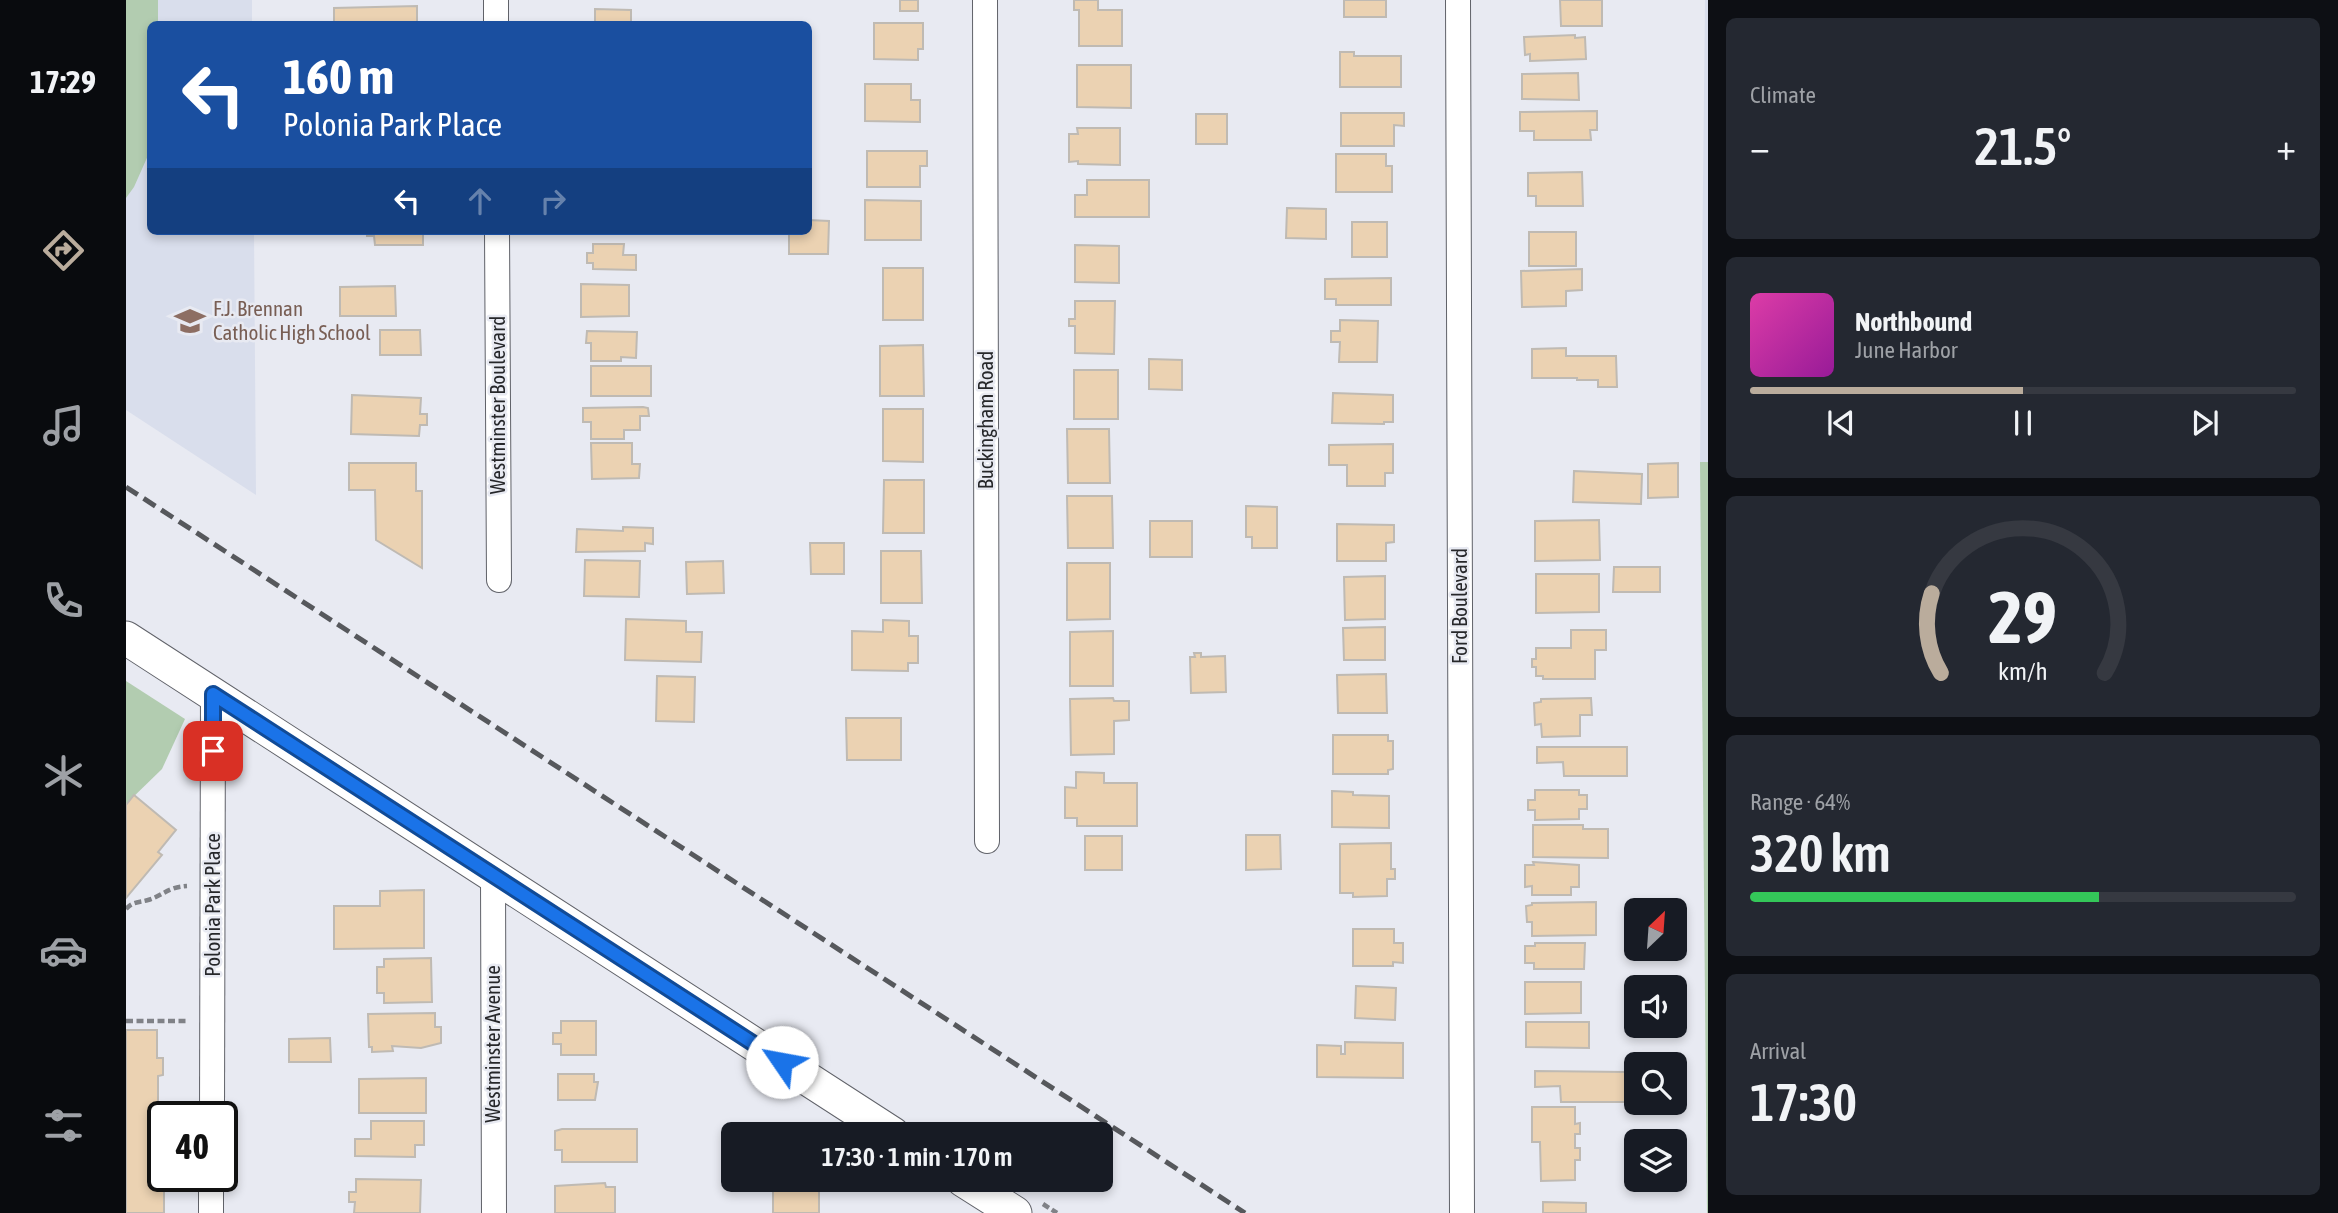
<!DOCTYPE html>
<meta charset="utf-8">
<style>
body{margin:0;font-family:"Asap Condensed",sans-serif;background:#242831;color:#f1f3f6;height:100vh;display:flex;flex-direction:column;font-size:26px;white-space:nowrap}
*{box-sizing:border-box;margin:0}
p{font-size:23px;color:#9ea1a6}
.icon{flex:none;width:38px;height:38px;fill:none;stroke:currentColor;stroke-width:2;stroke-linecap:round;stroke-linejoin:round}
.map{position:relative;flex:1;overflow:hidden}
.drawer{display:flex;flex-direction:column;gap:18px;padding:18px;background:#0d0f14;width:630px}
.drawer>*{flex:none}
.top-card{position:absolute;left:21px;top:21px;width:665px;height:214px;border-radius:10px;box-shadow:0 4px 10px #0003;background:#1a4fa0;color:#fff;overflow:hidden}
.needle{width:46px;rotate:25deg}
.tools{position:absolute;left:1498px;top:898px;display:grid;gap:14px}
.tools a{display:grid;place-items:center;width:63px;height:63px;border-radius:10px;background:#171b24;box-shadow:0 4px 10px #0003;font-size:35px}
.speed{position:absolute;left:21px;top:1101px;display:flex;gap:14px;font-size:35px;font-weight:700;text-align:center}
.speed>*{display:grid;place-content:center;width:91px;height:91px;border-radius:50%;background:#171b24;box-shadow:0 4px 10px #0003;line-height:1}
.speed .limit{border:4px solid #111;border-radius:10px;background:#fff;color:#111}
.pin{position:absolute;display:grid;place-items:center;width:60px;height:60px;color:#fff;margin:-30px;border-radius:14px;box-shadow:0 4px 10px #0006}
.me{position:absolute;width:77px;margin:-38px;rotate:303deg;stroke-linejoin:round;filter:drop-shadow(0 0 5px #0008)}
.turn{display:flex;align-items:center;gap:24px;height:147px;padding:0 21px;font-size:32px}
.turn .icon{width:91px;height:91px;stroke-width:2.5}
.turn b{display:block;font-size:49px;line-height:60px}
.lanes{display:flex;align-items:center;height:66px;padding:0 21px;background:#0003;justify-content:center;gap:35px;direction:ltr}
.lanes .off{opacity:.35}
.big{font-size:52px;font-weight:600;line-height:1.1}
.drawer .widget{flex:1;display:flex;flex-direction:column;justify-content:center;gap:10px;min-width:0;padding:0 24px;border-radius:10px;background:#242831}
.drawer .dial{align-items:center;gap:0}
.dial svg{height:182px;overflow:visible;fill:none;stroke:#363941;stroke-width:7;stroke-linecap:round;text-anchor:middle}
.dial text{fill:#f1f3f6;stroke:none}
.song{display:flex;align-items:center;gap:21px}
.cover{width:84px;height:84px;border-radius:10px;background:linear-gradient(135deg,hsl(320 70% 55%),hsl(300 70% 35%))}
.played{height:7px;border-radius:4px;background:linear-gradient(90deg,#baac9c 50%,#363941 50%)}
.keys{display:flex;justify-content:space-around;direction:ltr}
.heat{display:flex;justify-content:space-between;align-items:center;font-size:38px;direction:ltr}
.charge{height:10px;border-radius:5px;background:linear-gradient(90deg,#34c759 64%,#363941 0)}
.trip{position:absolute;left:595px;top:1122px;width:392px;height:70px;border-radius:10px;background:#171b24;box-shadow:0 4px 10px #0003;font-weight:600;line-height:70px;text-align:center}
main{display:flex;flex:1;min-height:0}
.tabs{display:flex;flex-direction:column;width:126px;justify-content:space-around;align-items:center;background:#090b0e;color:#9ea1a6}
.tabs .icon{width:49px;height:49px}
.tabs .active{color:#baac9c}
.tabs b{font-size:32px;color:#f1f3f6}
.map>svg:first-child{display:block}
</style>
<main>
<nav class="tabs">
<b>17:29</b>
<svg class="icon active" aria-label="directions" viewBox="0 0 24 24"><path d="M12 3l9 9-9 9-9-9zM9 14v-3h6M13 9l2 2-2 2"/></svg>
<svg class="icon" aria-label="music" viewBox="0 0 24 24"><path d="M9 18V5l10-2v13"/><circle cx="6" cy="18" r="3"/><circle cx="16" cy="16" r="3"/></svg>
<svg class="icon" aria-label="phone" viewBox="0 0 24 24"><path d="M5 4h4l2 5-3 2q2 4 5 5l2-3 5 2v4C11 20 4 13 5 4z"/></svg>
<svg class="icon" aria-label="climate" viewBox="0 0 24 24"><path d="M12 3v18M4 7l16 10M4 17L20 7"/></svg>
<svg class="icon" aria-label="car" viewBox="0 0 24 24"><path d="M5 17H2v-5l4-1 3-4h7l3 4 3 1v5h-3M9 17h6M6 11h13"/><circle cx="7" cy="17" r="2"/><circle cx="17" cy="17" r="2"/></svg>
<svg class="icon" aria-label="filters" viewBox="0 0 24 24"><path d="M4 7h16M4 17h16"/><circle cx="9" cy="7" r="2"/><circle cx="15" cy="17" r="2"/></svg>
</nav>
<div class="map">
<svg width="1582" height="1213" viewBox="0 0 1582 1213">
<rect width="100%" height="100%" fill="#e8eaf2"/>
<g fill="#d9deec">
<polygon points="0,0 126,0 126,24 24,24 24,231 128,231 130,495 0,410"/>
<polygon points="1579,0 1582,0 1582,462 1574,462"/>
</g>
<g fill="#b2ccb0">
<polygon points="0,0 32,0 32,24 24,24 24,151 8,187 0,198"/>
<polygon points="1574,462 1582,462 1582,1213 1581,1213"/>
<polygon points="0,681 59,719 36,769 0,804"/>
</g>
<g fill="#ebd2b2" stroke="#bfbab3" stroke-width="2">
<rect x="774" y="0" width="18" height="11"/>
<polygon points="948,0 972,0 972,10 996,10 996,46 953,46 953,10 948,10"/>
<rect x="1218" y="0" width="42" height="17"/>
<polygon points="1434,0 1476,0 1476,26 1435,26"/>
<polygon points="291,6 291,24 208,24 208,8"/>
<polygon points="469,9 505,10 505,24 469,24"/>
<polygon points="748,23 797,23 797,49 792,49 792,60 748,59"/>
<polygon points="1449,35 1449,38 1459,37 1460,59 1404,61 1404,54 1399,55 1398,37"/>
<polygon points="1214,52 1228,52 1228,56 1275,56 1275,87 1214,87"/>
<polygon points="951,65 1005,65 1005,108 951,107"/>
<polygon points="1452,73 1453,100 1396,99 1396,74"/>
<polygon points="739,84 785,84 785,100 794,100 794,122 739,121"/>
<polygon points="1471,111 1471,130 1464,130 1465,140 1408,140 1408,131 1394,131 1394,112"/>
<polygon points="1215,113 1278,113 1278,126 1268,125 1268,146 1215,146"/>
<rect x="1070" y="114" width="31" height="30"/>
<polygon points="951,128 994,128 994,165 952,164 952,161 943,162 943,134 952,134"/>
<polygon points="741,151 801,151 801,166 794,166 794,187 741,187"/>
<polygon points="1210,154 1260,154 1260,166 1266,166 1266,192 1210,192"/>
<polygon points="1456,172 1457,206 1410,206 1410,196 1402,196 1402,173"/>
<polygon points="961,180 1023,180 1023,217 949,217 949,195 961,195"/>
<polygon points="739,200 795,201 795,240 739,240"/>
<polygon points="1161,208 1200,209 1200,239 1160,238"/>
<polygon points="682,220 703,221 702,254 663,254 663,231 682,231"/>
<rect x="1226" y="222" width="35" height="35"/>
<polygon points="241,231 297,231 297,245 249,245 248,236 241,236"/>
<rect x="1403" y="232" width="47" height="34"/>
<polygon points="467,244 498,244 497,255 510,255 510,270 467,269 467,263 461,263 461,253 467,253"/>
<polygon points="949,245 993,246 993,283 949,282"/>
<rect x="757" y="268" width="40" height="52"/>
<polygon points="1456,269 1456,290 1440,291 1440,306 1396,307 1395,271"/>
<polygon points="1265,278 1265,305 1210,305 1210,299 1199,299 1199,279"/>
<polygon points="455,284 503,285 503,316 455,317"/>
<polygon points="269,286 270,316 214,316 214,287"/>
<polygon points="949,301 989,301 988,354 949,353 949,326 943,326 943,319 949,319"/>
<polygon points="1214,320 1252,321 1251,362 1213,362 1214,342 1205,342 1205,331 1214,331"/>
<polygon points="254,330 294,330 295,355 254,355"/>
<polygon points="461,331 511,332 510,358 495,357 495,361 465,361 465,343 460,343"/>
<polygon points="797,345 798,396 754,396 754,346"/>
<polygon points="1440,348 1440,356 1490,356 1491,387 1472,387 1472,380 1451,380 1451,378 1406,378 1406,349"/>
<polygon points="1023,359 1056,360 1056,390 1023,389"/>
<rect x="465" y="366" width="60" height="30"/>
<rect x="948" y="370" width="44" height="49"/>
<polygon points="1207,393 1267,395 1267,422 1258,422 1258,424 1206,423"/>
<polygon points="226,395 295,398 294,414 301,414 301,425 294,425 293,436 225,434"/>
<polygon points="517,407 522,408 523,416 514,416 514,430 498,430 498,439 465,439 465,422 457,422 457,408"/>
<polygon points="757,409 797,409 797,462 757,461"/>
<polygon points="941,429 983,429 984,483 942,483"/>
<polygon points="465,443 506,443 506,464 514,464 513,478 466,479"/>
<polygon points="1267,444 1267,473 1259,473 1259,486 1221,486 1221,465 1203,465 1203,445"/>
<polygon points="223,463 290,463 290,491 296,491 296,568 250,540 249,490 223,490"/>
<polygon points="1552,463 1552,497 1522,498 1522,464"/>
<polygon points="1448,471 1516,474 1515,504 1447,502"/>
<polygon points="758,480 798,480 798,533 757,533"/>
<polygon points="941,496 986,496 987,548 942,548"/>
<polygon points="1120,506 1151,507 1151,548 1126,548 1126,537 1120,537"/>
<polygon points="1473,520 1474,560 1409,561 1409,521"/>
<rect x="1024" y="521" width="42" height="36"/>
<polygon points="1211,524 1268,525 1268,542 1260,543 1260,561 1211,561"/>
<polygon points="497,527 527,528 527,544 519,543 519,551 450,552 451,529 497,531"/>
<polygon points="684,543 718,543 718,574 685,574"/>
<polygon points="755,551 795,551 796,603 755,603"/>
<polygon points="459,560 514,561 513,597 458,596"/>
<polygon points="597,561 598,593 561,594 560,562"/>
<polygon points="941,563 984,563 984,619 941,620"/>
<polygon points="1488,567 1534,567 1534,592 1487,592"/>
<polygon points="1410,574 1473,574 1473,612 1410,613"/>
<polygon points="1259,576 1259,619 1219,620 1218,577"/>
<polygon points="500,619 560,621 560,632 576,632 575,662 499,660"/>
<polygon points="757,620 783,621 783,636 792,636 792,663 782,663 782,671 726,670 726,631 757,632"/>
<polygon points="1259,627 1259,660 1218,660 1217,628"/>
<polygon points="1445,630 1480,630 1480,650 1469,650 1469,679 1417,679 1417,676 1410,676 1410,667 1406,667 1406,659 1410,659 1410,648 1445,648"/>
<polygon points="987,631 987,686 944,686 944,632"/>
<polygon points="1068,653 1075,653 1075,657 1099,656 1100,692 1065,693 1064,657 1069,657"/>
<polygon points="1260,674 1261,713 1212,713 1211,675"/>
<polygon points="531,676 569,677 568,722 530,721"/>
<polygon points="987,698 988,701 1003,701 1003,720 988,721 988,754 945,755 944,699"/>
<polygon points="1465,698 1466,715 1454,715 1454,736 1416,737 1415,724 1409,725 1408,703 1415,702 1415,699"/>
<polygon points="720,718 775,718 775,760 721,760"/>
<polygon points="1207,735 1262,735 1262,741 1267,741 1267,769 1262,770 1262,774 1207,774"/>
<polygon points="1411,747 1501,747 1501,776 1438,776 1437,762 1411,763"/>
<polygon points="950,772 978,773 978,783 1011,783 1011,826 951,826 951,818 939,818 939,787 950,788"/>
<polygon points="1409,790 1453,790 1453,795 1461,795 1461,809 1453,809 1453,819 1409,820 1409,810 1402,810 1402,800 1409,800"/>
<polygon points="1206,791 1227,792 1227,795 1263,796 1263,828 1206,827"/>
<polygon points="8,795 50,830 32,852 36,855 0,898 0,805"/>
<polygon points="1407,825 1457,825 1457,829 1482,829 1482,858 1407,857"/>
<polygon points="1120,835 1154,835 1155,869 1120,870"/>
<rect x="959" y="836" width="37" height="34"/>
<polygon points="1265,843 1265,869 1269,869 1269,879 1261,879 1261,896 1227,897 1227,893 1214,893 1214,844"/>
<polygon points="1407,862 1453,865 1453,887 1445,887 1445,895 1406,895 1406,886 1399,887 1399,865 1408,865"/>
<polygon points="298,890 298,948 208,949 208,906 254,906 254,891"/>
<polygon points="1470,902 1470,935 1406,936 1406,922 1401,922 1400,906 1406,905 1406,903"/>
<polygon points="1227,929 1268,929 1268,943 1277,943 1277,963 1267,962 1267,966 1227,966"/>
<polygon points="1409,943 1459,943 1458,969 1408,969 1408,963 1399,963 1399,946 1409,946"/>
<polygon points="305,958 306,1002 258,1003 258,993 251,993 251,967 258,967 258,959"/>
<polygon points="1399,982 1455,982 1455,1013 1399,1014"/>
<polygon points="1230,986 1270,988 1269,1020 1229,1018"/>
<polygon points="309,1013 309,1027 315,1027 315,1043 295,1048 266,1046 267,1051 246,1052 246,1047 243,1047 242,1014"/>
<polygon points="435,1021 470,1021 470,1055 435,1055 435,1044 427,1044 427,1033 435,1033"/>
<polygon points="1400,1022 1463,1022 1463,1048 1400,1047"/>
<polygon points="0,1030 31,1030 31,1058 37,1058 37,1075 32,1076 32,1119 37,1119 37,1176 45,1178 45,1191 38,1191 38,1213 0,1213"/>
<polygon points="204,1038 205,1062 163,1062 163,1039"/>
<polygon points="1219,1042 1277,1043 1277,1078 1191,1077 1191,1045 1215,1046 1215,1054 1219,1054"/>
<polygon points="1409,1071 1500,1072 1500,1102 1435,1102 1434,1086 1409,1087"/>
<polygon points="432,1074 468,1074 468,1082 472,1082 469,1100 432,1100"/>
<polygon points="300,1078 300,1113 233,1113 233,1079"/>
<polygon points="1406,1107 1449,1107 1449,1124 1454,1123 1454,1134 1449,1134 1449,1148 1454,1148 1454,1160 1449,1160 1449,1180 1415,1181 1414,1142 1406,1142"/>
<polygon points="245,1121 298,1121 298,1145 289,1145 289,1157 229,1156 229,1139 245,1139"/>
<polygon points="436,1129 511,1129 511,1162 436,1162 436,1150 429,1150 429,1131"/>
<polygon points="230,1179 295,1180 294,1213 228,1213 229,1202 223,1202 223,1192 230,1192"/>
<polygon points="479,1183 480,1187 489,1187 489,1213 429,1213 429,1186"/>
<rect x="647" y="1187" width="46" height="26"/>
<polygon points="1417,1202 1460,1203 1460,1213 1417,1213"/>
</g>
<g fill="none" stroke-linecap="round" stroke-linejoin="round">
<g stroke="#606269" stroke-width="26">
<g id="street">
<polyline points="370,0 370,24"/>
<polyline points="859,0 861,841"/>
<polyline points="1332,0 1336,1213"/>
<polyline points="371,231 373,580"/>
<polyline points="367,875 368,1213"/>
<polyline points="86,1116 87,694"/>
<polyline points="85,1213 85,1176"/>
</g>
</g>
<g stroke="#606269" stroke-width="35">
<g id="secondary">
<polyline points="0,638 767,1134"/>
<polyline points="837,1180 889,1213"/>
</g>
</g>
<g stroke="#808287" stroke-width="4.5" stroke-dasharray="7 3.5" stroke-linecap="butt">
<path d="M0 909C7 901 12 903 22 900 38 895 42 887 61 886"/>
<polyline points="0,1021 62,1021"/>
<polyline points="796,1125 809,1134"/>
<polyline points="917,1204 931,1213"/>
</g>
<use href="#street" stroke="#fff" stroke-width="24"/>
<use href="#secondary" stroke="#fff" stroke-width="33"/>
<polyline stroke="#56585c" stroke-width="5" stroke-dasharray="14 7" stroke-linecap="butt" points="0,487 1119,1213"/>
</g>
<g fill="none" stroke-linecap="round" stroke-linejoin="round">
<g stroke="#114b97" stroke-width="18">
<polyline id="route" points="87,751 87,694 656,1062"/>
</g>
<use href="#route" stroke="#1a73e8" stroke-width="12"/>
</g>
<defs>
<g id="school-bare" transform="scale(2.415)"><path d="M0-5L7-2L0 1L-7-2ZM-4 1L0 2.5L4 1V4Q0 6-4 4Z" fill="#8d6e63" stroke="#e8eaf2" stroke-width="2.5" paint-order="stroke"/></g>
</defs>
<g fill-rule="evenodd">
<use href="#school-bare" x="64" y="321"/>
</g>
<g text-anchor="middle" stroke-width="5" stroke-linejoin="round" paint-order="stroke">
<g font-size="21" fill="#785e54" stroke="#e8eaf2" text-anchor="start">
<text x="87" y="316">F.J. Brennan<tspan x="87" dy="24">Catholic High School</tspan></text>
</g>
<g font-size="21" fill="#26272a" stroke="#e8eaf2">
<text transform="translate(372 405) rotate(-90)" y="7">Westminster Boulevard</text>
<text transform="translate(860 420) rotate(-90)" y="7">Buckingham Road</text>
<text transform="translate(1334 606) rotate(-90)" y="7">Ford Boulevard</text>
<text transform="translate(87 905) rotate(-90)" y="7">Polonia Park Place</text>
<text transform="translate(367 1044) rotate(-90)" y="7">Westminster Avenue</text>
</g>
</g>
</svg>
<div class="tools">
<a><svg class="needle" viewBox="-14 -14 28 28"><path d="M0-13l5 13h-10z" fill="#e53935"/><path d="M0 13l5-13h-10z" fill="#9ea1a6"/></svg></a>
<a><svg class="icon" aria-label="sound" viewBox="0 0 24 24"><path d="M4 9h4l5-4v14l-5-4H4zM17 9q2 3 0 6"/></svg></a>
<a><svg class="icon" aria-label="search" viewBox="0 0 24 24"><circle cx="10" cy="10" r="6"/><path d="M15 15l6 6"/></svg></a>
<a><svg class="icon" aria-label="layers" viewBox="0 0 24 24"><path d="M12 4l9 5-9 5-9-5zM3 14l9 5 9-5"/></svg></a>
</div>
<div class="speed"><div class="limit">40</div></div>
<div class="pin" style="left:87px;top:751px;background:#d93025"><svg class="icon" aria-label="arrive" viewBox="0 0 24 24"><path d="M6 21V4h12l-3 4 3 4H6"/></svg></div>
<svg class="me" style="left:656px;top:1062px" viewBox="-20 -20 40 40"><circle r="19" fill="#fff"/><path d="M0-13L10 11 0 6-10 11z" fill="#1a73e8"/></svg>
<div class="trip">17:30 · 1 min · 170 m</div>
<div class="top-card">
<div class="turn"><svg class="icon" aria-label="left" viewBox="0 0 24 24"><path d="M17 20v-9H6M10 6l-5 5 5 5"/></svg><div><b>160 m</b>Polonia Park Place</div></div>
<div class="lanes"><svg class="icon" aria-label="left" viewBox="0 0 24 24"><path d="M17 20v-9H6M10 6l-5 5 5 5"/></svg><svg class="icon off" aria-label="ahead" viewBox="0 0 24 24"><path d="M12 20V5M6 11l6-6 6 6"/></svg><svg class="icon off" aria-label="right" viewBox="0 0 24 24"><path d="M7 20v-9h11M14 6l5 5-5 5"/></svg></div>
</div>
</div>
<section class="drawer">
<div class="widget"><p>Climate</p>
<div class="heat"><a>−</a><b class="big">21.5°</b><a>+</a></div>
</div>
<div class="widget">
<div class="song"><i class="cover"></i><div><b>Northbound</b><p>June Harbor</p></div></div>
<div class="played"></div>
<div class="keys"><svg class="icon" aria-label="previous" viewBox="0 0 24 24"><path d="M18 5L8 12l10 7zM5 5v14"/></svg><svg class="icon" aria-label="pause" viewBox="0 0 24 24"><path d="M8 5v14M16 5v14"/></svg><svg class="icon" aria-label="next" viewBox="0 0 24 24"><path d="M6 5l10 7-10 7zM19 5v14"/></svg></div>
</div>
<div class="widget dial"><svg viewBox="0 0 100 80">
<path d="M14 69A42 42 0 1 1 86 69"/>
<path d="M14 69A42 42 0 0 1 10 34" stroke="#baac9c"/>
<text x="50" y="56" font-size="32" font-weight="700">29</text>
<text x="50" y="72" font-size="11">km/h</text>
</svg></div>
<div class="widget"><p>Range · 64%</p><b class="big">320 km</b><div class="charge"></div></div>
<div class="widget"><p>Arrival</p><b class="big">17:30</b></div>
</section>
</main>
